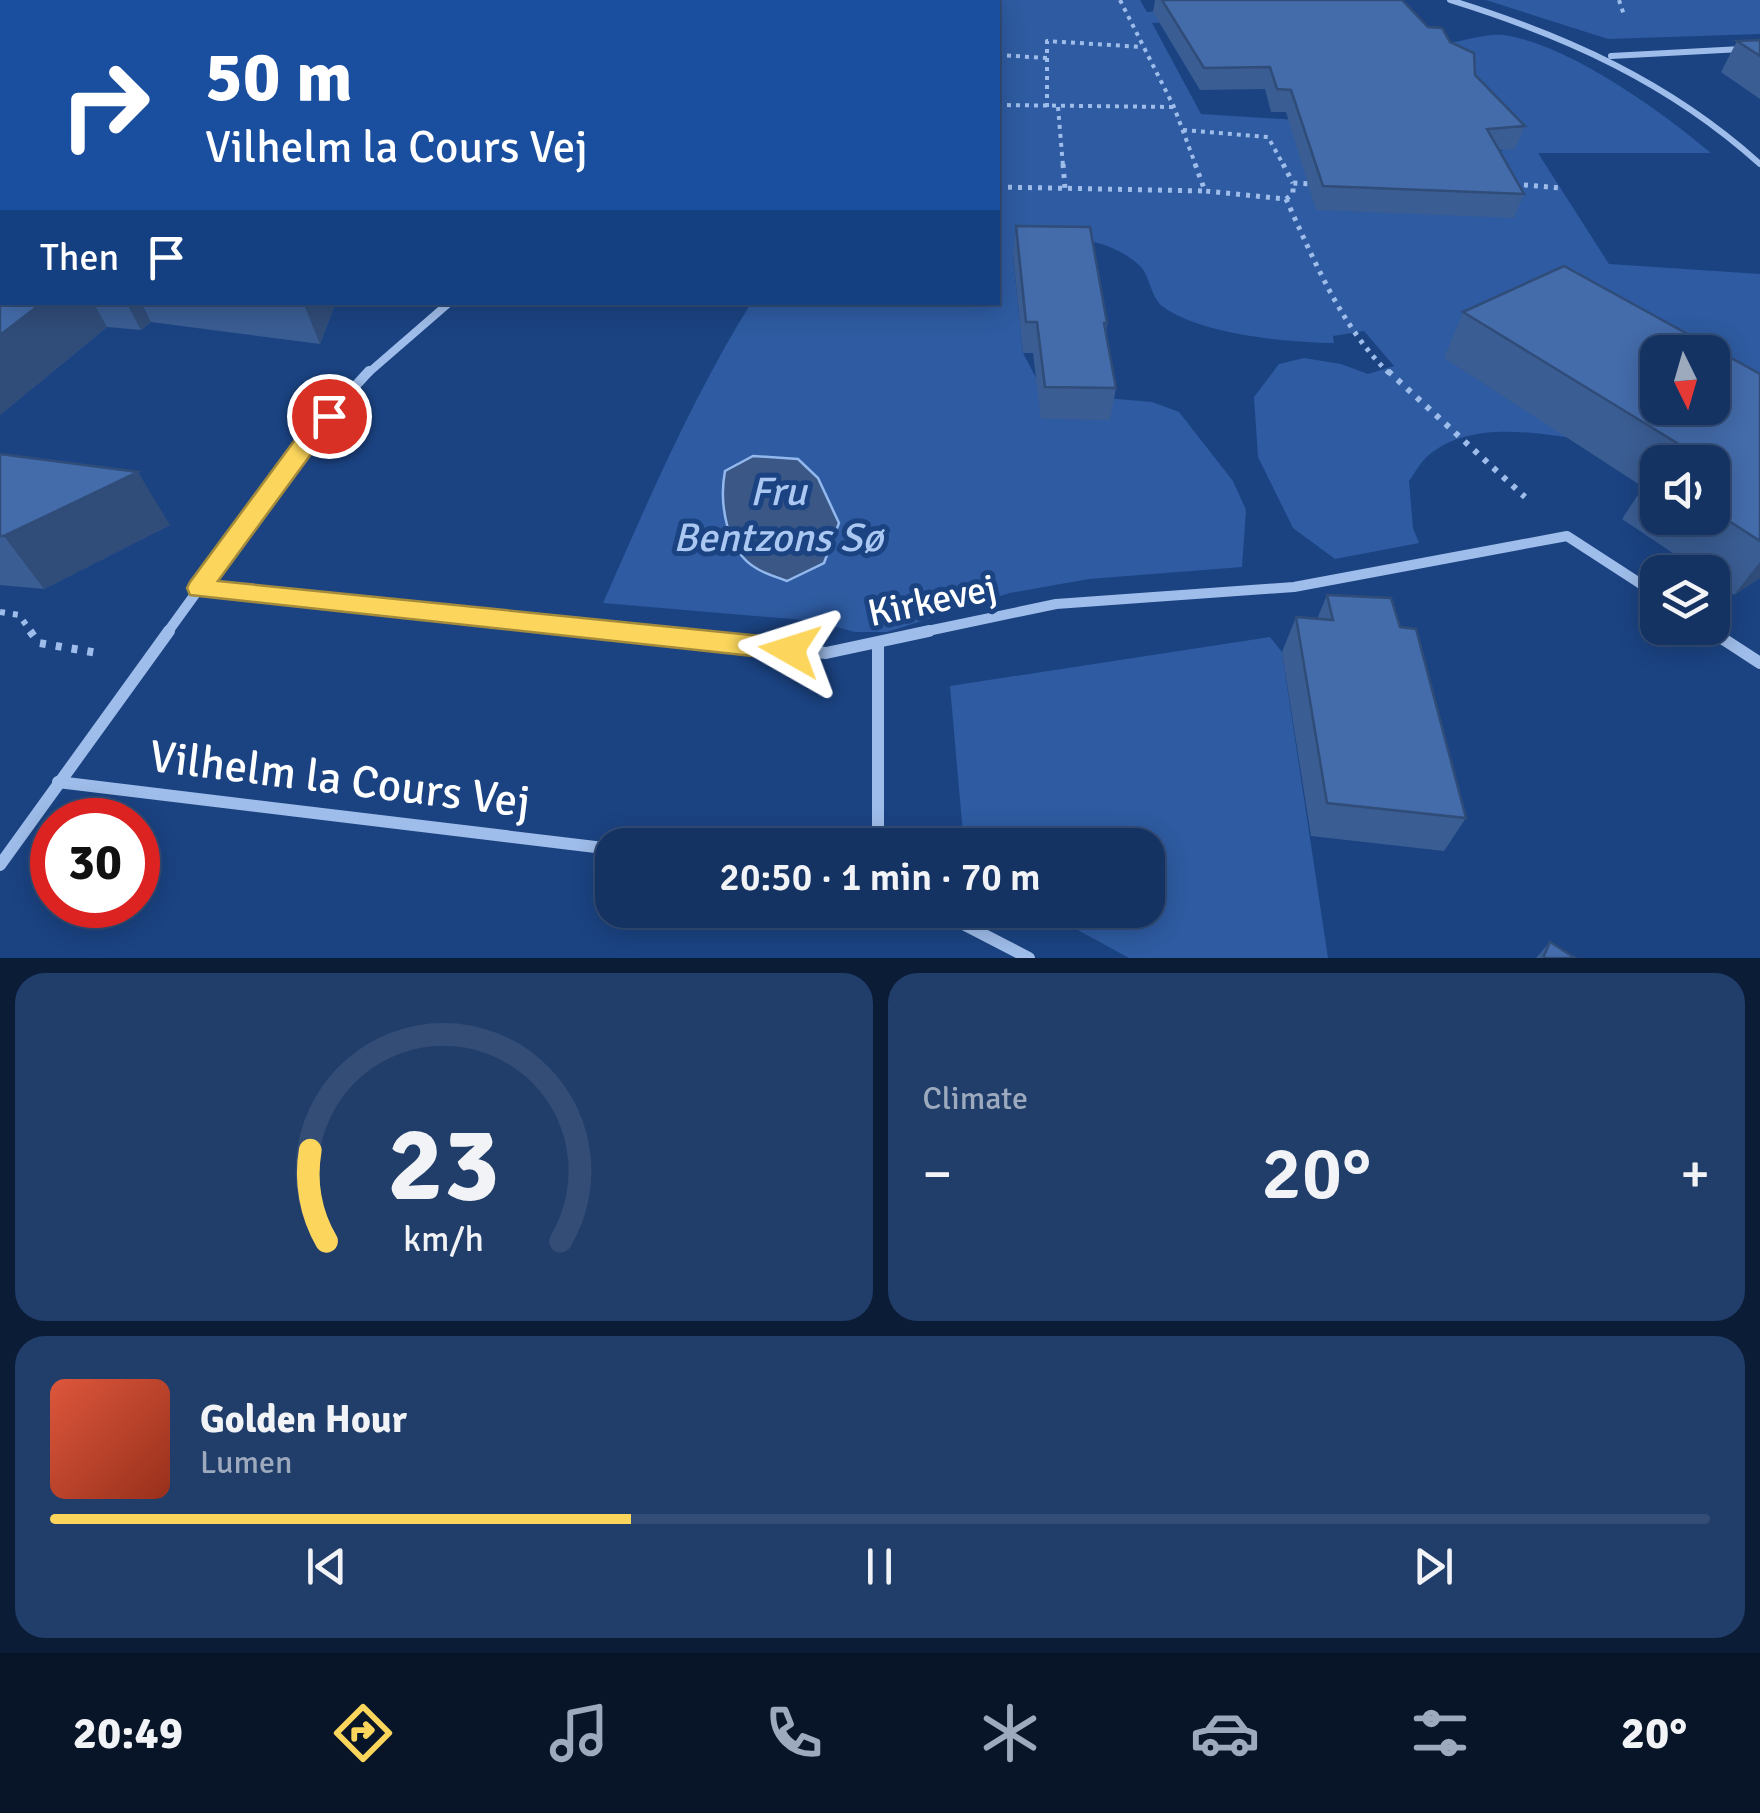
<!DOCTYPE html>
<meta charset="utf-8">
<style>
body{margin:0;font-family:Signika,sans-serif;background:#213e6b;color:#f1f3f6;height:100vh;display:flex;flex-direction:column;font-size:38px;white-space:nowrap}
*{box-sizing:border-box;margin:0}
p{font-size:32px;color:#9daabe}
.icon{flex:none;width:55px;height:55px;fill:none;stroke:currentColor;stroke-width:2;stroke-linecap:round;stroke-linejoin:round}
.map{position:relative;height:958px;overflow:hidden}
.details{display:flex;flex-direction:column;gap:15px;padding:15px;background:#0b1c36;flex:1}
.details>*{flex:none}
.top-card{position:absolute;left:0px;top:0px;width:1000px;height:305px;box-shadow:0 5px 25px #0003,0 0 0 2px #334d77;background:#1a4fa0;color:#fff;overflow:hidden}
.needle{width:65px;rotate:175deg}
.tools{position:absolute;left:1640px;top:335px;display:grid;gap:20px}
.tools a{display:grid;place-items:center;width:90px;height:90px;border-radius:20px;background:#143262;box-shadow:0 5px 25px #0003,0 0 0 2px #334d77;font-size:50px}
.speed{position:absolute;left:30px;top:798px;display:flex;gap:20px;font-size:50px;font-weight:700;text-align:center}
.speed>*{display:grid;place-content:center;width:130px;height:130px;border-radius:50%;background:#143262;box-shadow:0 5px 25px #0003,0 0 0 2px #334d77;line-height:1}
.speed .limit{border:15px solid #d22;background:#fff;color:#111}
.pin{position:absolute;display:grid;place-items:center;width:85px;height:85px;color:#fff;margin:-42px;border:5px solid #fff;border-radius:50%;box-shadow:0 2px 10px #0007}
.me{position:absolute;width:110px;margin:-55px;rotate:276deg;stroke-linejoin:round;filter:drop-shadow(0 0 8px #0008)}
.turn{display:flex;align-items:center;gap:35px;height:210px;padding:0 40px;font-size:45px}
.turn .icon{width:130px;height:130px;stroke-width:2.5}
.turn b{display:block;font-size:70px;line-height:85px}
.then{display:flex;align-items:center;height:95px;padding:0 40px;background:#0003;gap:20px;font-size:38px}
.big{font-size:75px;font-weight:600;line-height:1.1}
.details .tile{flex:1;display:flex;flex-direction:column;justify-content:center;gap:15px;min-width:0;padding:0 35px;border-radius:30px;background:#213e6b}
.details .dial{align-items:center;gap:0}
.dial svg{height:260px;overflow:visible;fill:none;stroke:#334d77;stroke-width:7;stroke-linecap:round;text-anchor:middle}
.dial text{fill:#f1f3f6;stroke:none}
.song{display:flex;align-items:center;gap:30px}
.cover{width:120px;height:120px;border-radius:15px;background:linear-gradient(135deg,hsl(10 70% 55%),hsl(10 70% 35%))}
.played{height:10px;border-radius:5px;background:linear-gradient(90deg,#fcd65c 35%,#334d77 35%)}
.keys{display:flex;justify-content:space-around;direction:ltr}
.heat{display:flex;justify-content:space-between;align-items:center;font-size:55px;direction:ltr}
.details .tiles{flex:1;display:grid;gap:15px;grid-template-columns:1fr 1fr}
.tile:last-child{grid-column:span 2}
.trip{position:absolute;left:595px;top:828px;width:570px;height:100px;border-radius:30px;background:#143262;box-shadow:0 5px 25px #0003,0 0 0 2px #334d77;font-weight:600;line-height:100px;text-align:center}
.dock{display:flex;height:160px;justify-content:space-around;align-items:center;background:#081427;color:#9daabe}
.dock .icon{width:70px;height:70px}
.dock .on{color:#fcd65c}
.dock b{font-size:45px;color:#f1f3f6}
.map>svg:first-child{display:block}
</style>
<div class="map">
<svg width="1760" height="958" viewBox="0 0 1760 958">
<rect width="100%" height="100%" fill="#1b4382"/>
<g fill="#2e5ba1">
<path d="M836 0H1140L1147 12 1245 3 1186 22 1152 23 1201 114 1362 124 1374 142 1503 151 1450 43C1466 40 1488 33 1504 35 1570 45 1661 111 1711 153H1538L1609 264 1760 274V428L1712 408V352H1658L1571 438C1527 431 1466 423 1429 455 1421 461 1415 473 1409 481L1413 528 1419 543 1335 559 1293 528 1258 457 1254 397 1279 364 1304 358 1341 364 1368 374 1394 366 1364 331 1333 336 1334 343C1286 342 1201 335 1162 306 1151 297 1150 276 1140 266 1108 236 1065 237 1024 237L1013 257 1023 353 1036 378 1106 398 1152 402 1179 412 1233 481 1246 510 1242 567 1089 579 1010 593 887 632H855L814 621 603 603C648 501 692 398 751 303L998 302V2Z"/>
<polygon points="1486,0 1760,0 1760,34 1608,39"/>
<polygon points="1270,637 1282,652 1328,958 1129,958 1041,910 1148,910 1148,845 964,845 950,686"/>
</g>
<path fill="#3a5786" stroke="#92b8ed" stroke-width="2.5" d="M753 456 798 459 818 478 839 523 824 563 787 581C777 577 765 574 756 568 726 551 719 502 725 471Z"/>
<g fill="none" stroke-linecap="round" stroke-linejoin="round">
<g stroke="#9fbdea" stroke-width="4" stroke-dasharray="4 5" stroke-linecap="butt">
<polyline points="1120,0 1174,107 1196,166"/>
<polyline points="1619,0 1624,15"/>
<polyline points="998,55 1047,58"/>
<polyline points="998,105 1174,107"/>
<polyline points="1047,107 1047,41 1142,47"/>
<polyline points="1058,107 1063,166"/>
<polyline points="1183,130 1268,137 1284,166"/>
</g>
<g stroke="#9fbdea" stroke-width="5" stroke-dasharray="4 6" stroke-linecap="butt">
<polyline points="1063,164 1065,189"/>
<path d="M1195 164 1205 191 1286 199C1313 258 1342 329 1390 374"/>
<polyline points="1283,164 1293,183"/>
<polyline points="1514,184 1560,188"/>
<polyline points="998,187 1205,191"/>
<polyline points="1286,199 1293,194 1293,183 1312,184"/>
</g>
<g stroke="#9fbdea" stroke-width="6" stroke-dasharray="5 8" stroke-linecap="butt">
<polyline points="1388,371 1525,497"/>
<polyline points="0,612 19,615 32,633"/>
</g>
<polyline stroke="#9fbdea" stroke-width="8" stroke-dasharray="6 10" stroke-linecap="butt" points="30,631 39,643 98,653"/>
<g stroke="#9fbdea" stroke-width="6">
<path d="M1450 0C1566 36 1669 82 1760 164"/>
<polyline points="1611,56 1760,48"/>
</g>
<polyline stroke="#9fbdea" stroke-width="8" points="367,374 450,302"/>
<g stroke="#9fbdea" stroke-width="10">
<polyline points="199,588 637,633"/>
<polyline points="1707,628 1715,633"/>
<polyline points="167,633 308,438 369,371"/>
<polyline points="918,633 1056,604 1294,587 1567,536 1658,595"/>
</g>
<g stroke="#9fbdea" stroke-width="12">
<polyline points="613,631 826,653 929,631"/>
<polyline points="1711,631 1760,663"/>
<polyline points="878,643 878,845"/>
<polyline points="58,782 612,849"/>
<polyline points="0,865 169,631"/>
<polyline points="936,910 1029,958"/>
</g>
</g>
<g fill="#3a5d93" fill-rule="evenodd">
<polygon points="1155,0 1402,0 1428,27 1450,42 1475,75 1525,126 1515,149 1499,150 1524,194 1514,218 1316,210 1286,112 1271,112 1265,89 1200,90 1153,12"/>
<polygon points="1760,40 1760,99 1721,72 1737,41"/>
<polygon points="0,95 2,302 336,302 320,344 151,322 141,330 107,327 0,415"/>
<polygon points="1016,226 1107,323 1106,333 1116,388 1110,420 1041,419 1033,353 1023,353 1013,256"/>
<path d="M1463 312 1760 374V578L1734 595 1712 580V572H1701L1622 519 1643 487 1444 358ZM1658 462H1712V518H1658Z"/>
<polygon points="0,454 170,525 44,589 0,585"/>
<polygon points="1327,595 1466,818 1444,851 1311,836 1282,652 1296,617 1317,619"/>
<polygon points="1550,942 1575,958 1536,958"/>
</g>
<g fill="#304c78">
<polygon points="726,0 744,0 743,2 725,2"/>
<polygon points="43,302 93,302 107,327 0,415 0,335"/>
<polygon points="126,302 141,302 151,322 141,330"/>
<polygon points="303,302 336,302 320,344"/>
<polygon points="138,472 170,525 44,589 4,536"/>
<polygon points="1760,562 1760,578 1734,595"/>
</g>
<g fill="#446cab" stroke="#304c78" stroke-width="2.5" fill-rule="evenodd">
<polygon points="71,0 726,0 725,2 69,2"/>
<polygon points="1162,0 1402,0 1428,27 1442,28 1450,42 1474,53 1475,75 1525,126 1487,129 1524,194 1323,186 1291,90 1277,89 1270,67 1204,68"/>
<polygon points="1760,40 1760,56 1737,41"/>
<polygon points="2,93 2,302 43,302 0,335 0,95"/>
<polygon points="1016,226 1090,227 1107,323 1104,323 1116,388 1045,387 1037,322 1026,322"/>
<path d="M1564 266 1760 374V541L1712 510V462H1669L1690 451 1463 312ZM1658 352H1712V408H1658Z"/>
<polygon points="0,454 138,472 4,536 0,536"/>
<polygon points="1327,595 1391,598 1400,627 1416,629 1466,818 1327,803 1296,617 1333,620"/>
<polygon points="1550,942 1575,958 1543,958"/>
</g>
<polygon fill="#fcd65c" stroke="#a48b3c" stroke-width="2.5" points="329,409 336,411 339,416 218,581 790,639 800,642 804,650 800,657 790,660 190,595 187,588 190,582 300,433 321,411"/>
<g text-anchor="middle" stroke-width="10" stroke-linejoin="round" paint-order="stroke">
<g font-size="38" fill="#fff" stroke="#1b4382">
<text transform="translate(932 600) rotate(-12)" y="13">Kirkevej</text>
</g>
<g font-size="40" font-style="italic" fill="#abc8f2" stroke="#1b4382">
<text x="778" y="505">Fru<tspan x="778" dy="46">Bentzons Sø</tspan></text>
</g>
<g font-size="45" fill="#fff" stroke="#1b4382">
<text transform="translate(340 778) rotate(7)" y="16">Vilhelm la Cours Vej</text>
</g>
</g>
</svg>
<div class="tools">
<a><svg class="needle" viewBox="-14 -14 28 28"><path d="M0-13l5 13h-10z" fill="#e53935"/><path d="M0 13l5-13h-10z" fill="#9daabe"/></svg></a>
<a><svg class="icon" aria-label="sound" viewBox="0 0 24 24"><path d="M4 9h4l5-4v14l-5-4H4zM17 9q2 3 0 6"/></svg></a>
<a><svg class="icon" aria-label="layers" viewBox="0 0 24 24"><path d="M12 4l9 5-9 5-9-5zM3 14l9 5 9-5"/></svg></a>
</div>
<div class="speed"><div class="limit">30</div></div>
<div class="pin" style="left:329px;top:416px;background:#d93025"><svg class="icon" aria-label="arrive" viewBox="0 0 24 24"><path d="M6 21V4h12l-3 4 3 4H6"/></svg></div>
<svg class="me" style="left:790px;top:650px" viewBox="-20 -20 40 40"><path d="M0-17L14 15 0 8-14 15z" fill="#fcd65c" stroke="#fff" stroke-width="4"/></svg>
<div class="trip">20:50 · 1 min · 70 m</div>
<div class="top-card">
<div class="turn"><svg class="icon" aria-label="right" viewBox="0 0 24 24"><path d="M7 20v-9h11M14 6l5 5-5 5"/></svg><div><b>50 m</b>Vilhelm la Cours Vej</div></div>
<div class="then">Then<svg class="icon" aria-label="arrive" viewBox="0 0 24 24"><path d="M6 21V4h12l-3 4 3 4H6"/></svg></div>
</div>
</div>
<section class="details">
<div class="tiles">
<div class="tile dial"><svg viewBox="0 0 100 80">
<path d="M14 69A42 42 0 1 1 86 69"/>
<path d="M14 69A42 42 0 0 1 9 41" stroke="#fcd65c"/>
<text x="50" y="56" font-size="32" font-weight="700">23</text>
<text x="50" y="72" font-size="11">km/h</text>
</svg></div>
<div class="tile"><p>Climate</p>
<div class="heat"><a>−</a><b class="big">20°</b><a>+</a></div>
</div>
<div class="tile">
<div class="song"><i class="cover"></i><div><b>Golden Hour</b><p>Lumen</p></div></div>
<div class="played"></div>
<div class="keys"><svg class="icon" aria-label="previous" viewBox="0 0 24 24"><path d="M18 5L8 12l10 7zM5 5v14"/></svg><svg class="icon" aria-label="pause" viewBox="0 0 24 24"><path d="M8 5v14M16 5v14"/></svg><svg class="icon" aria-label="next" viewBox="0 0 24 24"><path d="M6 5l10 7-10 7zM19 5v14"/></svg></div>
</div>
</div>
</section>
<nav class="dock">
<b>20:49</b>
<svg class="icon on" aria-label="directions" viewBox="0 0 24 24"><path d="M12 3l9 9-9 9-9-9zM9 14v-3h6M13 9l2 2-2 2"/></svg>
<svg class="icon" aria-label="music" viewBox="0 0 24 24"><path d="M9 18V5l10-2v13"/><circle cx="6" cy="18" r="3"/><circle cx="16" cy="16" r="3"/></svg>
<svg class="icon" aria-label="phone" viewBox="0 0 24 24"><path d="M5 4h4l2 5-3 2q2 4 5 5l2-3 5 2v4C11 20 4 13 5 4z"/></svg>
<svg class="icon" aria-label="climate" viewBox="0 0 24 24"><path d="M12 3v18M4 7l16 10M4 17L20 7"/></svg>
<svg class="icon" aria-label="car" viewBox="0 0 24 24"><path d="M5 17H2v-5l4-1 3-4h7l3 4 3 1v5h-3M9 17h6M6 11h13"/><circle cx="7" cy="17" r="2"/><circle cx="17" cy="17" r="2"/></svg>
<svg class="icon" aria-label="filters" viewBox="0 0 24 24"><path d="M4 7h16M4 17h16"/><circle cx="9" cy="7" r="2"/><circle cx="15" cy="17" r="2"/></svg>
<b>20°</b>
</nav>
